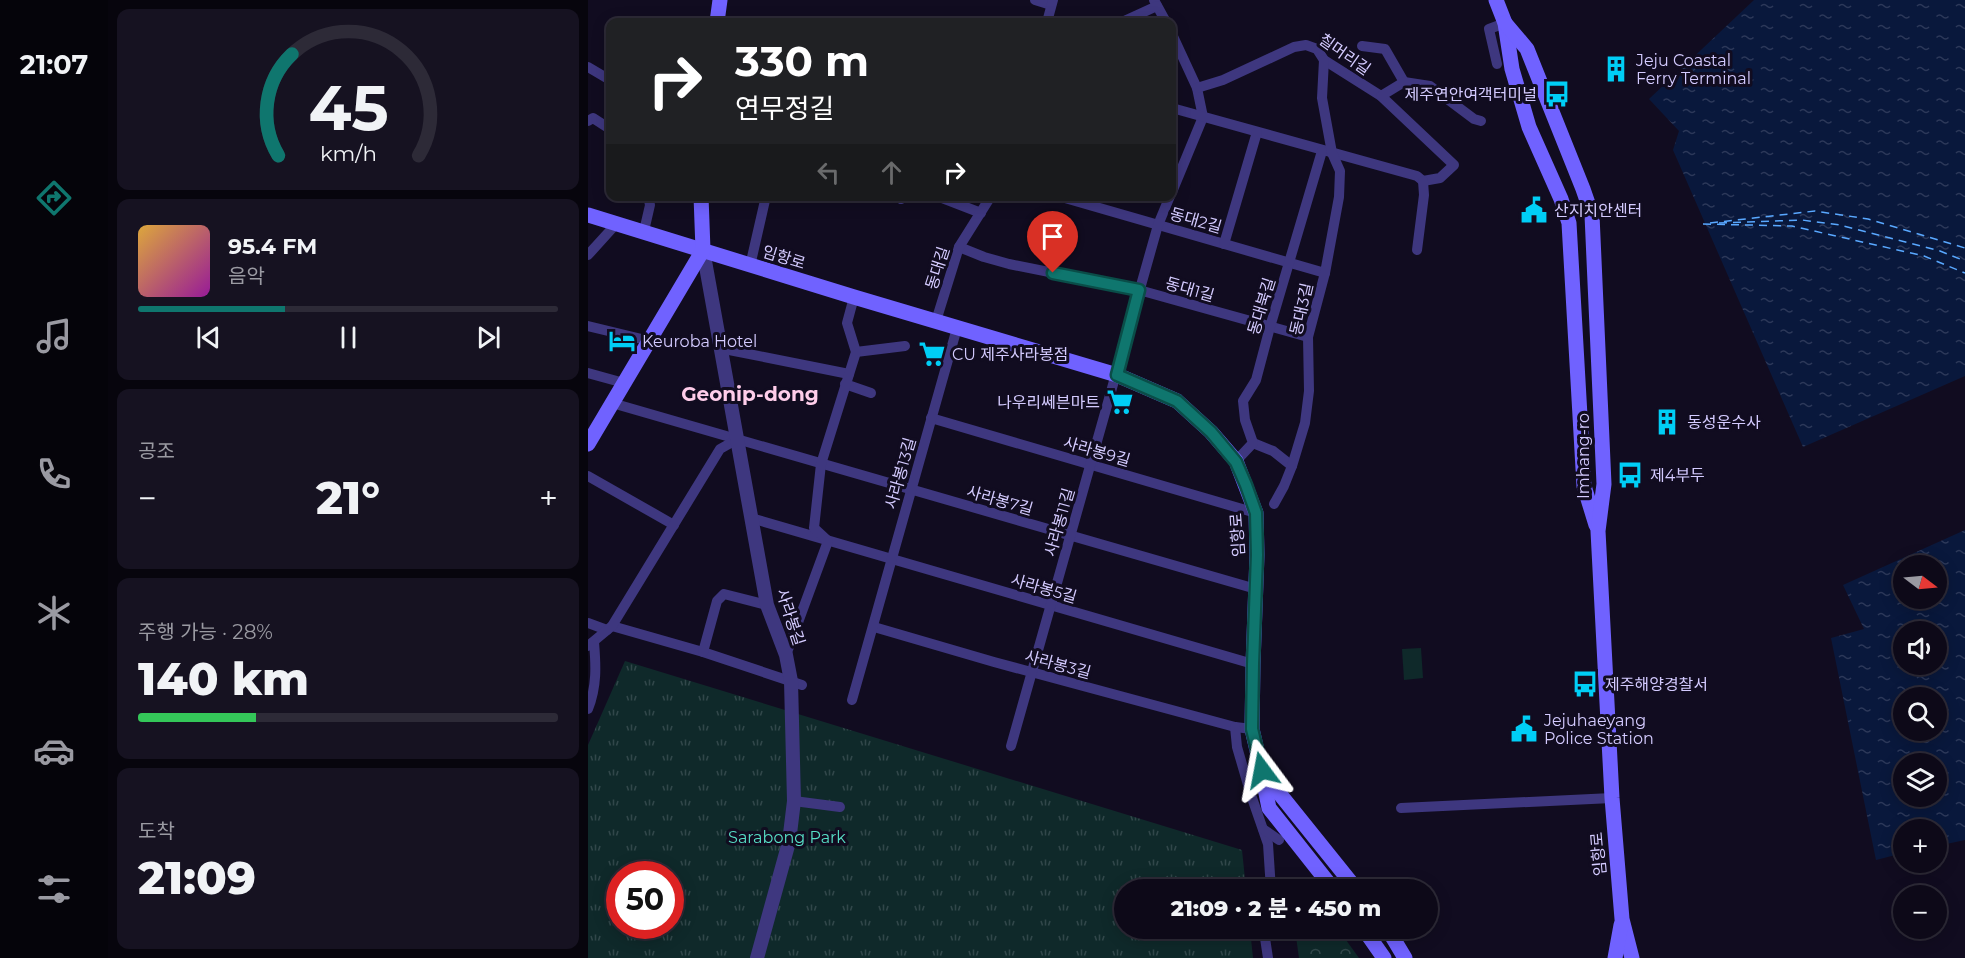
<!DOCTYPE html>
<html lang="ko">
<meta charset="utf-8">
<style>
body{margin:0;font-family:Montserrat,"Noto Sans KR",sans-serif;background:#161221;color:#f1f3f6;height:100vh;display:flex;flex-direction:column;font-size:22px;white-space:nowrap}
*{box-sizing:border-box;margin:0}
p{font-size:20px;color:#9a9aa2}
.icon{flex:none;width:33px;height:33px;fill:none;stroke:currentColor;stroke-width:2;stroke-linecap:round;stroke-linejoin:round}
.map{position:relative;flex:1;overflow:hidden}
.details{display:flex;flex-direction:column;gap:9px;padding:9px;background:#07050d;width:480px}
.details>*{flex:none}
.top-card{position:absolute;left:18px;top:18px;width:570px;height:183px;border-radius:12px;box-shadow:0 3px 15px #0003,0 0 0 2px #2d2a37;background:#202124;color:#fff;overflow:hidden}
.needle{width:39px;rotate:106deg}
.tools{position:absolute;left:1305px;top:555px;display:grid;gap:12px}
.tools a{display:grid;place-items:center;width:54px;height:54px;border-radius:50%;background:#0d0918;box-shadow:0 3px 15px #0003,0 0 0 2px #2d2a37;font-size:30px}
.speed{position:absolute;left:18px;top:861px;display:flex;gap:12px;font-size:30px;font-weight:700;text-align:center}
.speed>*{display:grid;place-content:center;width:78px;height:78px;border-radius:50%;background:#0d0918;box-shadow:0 3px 15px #0003,0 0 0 2px #2d2a37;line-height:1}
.speed .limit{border:9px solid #d22;background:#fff;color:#111}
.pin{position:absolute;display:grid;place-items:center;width:51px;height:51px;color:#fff;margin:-62px -26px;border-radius:50% 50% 50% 0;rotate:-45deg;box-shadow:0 0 6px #0007}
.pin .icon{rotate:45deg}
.me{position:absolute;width:66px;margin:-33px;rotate:347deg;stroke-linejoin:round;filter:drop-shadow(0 0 4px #0008)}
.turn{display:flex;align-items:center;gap:21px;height:126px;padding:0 30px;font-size:27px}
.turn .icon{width:78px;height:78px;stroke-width:2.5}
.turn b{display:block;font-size:42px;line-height:51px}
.lanes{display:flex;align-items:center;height:57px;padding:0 30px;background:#0003;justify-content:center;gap:30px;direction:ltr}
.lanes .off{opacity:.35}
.big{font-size:45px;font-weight:800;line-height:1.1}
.details .card{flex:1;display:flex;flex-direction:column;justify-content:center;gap:9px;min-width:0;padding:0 21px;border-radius:12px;background:#161221}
.details .dial{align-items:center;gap:0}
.dial svg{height:156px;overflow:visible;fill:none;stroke:#2d2a37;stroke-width:7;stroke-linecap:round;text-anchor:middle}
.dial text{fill:#f1f3f6;stroke:none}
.song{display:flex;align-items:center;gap:18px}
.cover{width:72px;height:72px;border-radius:9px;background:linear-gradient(135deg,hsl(40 70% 55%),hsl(300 70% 35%))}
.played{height:6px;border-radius:3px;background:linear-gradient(90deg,#0f766e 35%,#2d2a37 35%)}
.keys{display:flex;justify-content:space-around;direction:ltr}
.heat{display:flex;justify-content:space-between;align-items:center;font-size:33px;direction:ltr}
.charge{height:9px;border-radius:4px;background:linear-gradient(90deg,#34c759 28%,#2d2a37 0)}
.trip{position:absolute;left:526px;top:879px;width:324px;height:60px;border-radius:30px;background:#0d0918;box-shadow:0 3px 15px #0003,0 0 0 2px #2d2a37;font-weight:800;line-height:60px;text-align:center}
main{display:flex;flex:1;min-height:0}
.dock{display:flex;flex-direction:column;width:108px;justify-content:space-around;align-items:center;background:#05040a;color:#9a9aa2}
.dock .icon{width:42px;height:42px}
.dock .on{color:#0f766e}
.dock b{font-size:27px;color:#f1f3f6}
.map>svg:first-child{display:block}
</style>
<main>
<nav class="dock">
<b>21:07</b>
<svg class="icon on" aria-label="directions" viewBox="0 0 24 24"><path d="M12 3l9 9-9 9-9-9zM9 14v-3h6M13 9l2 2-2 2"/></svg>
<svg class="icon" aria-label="music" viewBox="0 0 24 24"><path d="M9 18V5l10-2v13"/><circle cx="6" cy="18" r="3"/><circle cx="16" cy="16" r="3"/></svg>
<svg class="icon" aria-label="phone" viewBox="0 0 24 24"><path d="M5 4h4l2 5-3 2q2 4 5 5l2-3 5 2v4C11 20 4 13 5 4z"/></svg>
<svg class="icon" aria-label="climate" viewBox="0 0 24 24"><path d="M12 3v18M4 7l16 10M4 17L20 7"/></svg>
<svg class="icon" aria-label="car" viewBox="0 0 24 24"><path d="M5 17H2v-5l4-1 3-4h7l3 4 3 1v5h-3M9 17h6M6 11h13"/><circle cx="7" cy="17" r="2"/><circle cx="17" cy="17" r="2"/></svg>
<svg class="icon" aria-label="filters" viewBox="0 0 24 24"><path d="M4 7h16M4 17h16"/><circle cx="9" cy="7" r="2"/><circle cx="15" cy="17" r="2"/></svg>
</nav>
<section class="details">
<div class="card dial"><svg viewBox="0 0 100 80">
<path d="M14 69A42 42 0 1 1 86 69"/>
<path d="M14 69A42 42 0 0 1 21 17" stroke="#0f766e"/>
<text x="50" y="56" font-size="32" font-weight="700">45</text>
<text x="50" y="72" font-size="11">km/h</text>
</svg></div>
<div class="card">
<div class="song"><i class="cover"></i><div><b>95.4 FM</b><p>음악</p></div></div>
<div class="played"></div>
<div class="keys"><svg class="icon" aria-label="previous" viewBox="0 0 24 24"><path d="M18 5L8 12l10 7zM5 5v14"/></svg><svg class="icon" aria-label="pause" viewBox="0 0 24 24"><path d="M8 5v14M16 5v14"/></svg><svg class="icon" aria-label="next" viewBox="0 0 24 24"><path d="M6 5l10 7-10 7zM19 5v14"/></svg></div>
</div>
<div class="card"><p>공조</p>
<div class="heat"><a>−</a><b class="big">21°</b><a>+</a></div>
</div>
<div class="card"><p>주행 가능 · 28%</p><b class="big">140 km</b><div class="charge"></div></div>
<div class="card"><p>도착</p><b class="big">21:09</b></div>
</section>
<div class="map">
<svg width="1377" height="958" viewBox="0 0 1377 958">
<defs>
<pattern id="forest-crowns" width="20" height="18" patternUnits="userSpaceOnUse" patternTransform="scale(1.5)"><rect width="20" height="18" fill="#0f292a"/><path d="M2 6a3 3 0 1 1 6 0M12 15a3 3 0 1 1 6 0" fill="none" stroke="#31474a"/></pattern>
<pattern id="park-tufts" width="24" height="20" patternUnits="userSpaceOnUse" patternTransform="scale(1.5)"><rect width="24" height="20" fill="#0f292a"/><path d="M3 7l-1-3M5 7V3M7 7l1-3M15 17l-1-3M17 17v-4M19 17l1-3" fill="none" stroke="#31474a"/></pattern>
<pattern id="water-ripples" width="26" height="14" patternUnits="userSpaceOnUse" patternTransform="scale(1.5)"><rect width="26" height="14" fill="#09183c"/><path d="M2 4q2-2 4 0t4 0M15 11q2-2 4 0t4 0" fill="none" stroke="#2c3859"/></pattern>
</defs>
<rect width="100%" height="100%" fill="#110c20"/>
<polygon fill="url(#forest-crowns)" points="707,929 750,929 771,958 711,958"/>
<path fill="url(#park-tufts)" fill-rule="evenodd" d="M37 661 654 850 658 889 537 890V928L662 929 665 958H0V745ZM32 874H82V926H32Z"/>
<polygon fill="#0f292a" points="833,648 835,678 816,680 814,649"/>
<g fill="url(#water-ripples)" fill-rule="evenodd">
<polygon points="1166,0 1377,0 1377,376 1215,447 1085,150 1091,131 1061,99"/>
<path d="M1377 530V840L1349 846 1348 830H1316L1315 853 1288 860 1243 638 1276 629 1255 585ZM1316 566H1348V598H1316ZM1316 632H1348V664H1316ZM1316 698H1348V730H1316ZM1316 764H1348V796H1316Z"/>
</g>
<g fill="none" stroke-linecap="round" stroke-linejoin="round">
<g stroke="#59a8ff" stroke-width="1.5" stroke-dasharray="8 6" stroke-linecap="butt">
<polyline points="1122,223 1227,211 1280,219 1377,248"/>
<polyline points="1131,223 1214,220 1252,225 1352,251 1377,261"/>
<polyline points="1115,224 1204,226 1336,256 1377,273"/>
</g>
<g stroke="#3e377f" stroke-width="10">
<polyline points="447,0 463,5"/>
<polyline points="566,0 578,22"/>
<polyline points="459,22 465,0"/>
<polyline points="534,22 569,6"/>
<polyline points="584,34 609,88 615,117 584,192"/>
<polyline points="774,46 797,49 816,82"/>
<polyline points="909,64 901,29 917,23"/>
<polyline points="0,67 22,80"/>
<polyline points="609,88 635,80 706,47 718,45 729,49 736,60 793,96 866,165 852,178 835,181"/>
<polyline points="793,96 816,82 842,86 886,119 893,121"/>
<polyline points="584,108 829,176 835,181"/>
<polyline points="0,121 5,118 22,129"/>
<polyline points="349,196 393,213"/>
<polyline points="470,196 737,273"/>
<polyline points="313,199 315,196"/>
<polyline points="56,231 62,205 60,196"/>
<polyline points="636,244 669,132"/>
<polyline points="371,247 396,257 421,264 551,290 720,337"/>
<polyline points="829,250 836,195 835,181"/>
<polyline points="0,255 29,223"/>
<polyline points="162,266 178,196"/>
<polyline points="348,321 371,247 403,196"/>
<polyline points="0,326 62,341"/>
<polyline points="131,348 261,374"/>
<polyline points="268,352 317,346"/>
<polyline points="0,373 36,383"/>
<polyline points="257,384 283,393"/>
<polyline points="24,403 668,589"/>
<polyline points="343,418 668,513"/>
<polyline points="665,443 685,451 704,466"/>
<polyline points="648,461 665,443 657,420 655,401 668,380 682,327 734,151"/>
<polyline points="0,476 86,525"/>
<polyline points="686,504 696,486 704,466 717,423 721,391 720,337 737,273 751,197 752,171 744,153 734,98 736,60"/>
<polyline points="163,518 665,664"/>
<polyline points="0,623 19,630"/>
<polyline points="24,626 115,652 214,685"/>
<polyline points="286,627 406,662 647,727 664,729"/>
<polyline points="0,646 24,626 132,449 148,440"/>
<polyline points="115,652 129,601 136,594 179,605"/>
<polyline points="198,655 240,541 226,528 233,464 268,352 259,323 266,297"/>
<polyline points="264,700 369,328"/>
<path d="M0 709C9 686 8 666 6 642"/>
<polyline points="647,727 649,747 663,795 680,844 683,890"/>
<polyline points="423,746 570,225 582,196"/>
<polyline points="206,801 252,807"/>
<polyline points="813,808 1024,798"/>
<polyline points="675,829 691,840"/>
<polyline points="679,928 677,938 680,958"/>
</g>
<polyline stroke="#3e377f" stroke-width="14" points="115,250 179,605 198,655 203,681 206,801 201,842 169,958"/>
<g stroke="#7062ff" stroke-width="15">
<polyline points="908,0 917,23 924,69 941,127 973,199 981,223 996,486 1008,525"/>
<polyline points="129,22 132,0"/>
<polyline points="917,23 939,49 995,189 1004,215 1016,484 1010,531 1024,798 1034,919 1044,958"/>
<polyline points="0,215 266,297 529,375 589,401 623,432 648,461 668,513 669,555 665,664 664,729 671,759 681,808 746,890"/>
<polyline points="0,444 115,250 113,196"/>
<polyline points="675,773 769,890"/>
<polyline points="775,928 796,958"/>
<polyline points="799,928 817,958"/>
<polyline points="1027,958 1033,925"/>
</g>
</g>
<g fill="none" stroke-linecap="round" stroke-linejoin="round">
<g stroke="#0a4d48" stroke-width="15">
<polyline id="route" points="465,273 551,290 529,375 589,401 623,432 648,462 658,485 668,513 669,555 665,664 664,729 674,770"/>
</g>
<use href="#route" stroke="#0f766e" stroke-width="10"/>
</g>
<defs>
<g id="building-bare" transform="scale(2.07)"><path d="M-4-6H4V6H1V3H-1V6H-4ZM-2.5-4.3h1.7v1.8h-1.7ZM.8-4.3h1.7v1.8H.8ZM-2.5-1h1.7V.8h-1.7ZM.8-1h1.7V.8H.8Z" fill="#00cef6" stroke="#110c20" stroke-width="2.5" paint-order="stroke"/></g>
<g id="bus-bare" transform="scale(2.07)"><path d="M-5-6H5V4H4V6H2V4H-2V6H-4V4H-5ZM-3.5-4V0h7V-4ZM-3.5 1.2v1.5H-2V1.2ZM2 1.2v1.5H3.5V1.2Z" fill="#00cef6" stroke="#110c20" stroke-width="2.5" paint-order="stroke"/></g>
<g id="civic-bare" transform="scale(2.07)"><path d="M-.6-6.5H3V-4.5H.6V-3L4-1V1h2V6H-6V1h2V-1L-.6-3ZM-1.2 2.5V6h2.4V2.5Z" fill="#00cef6" stroke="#110c20" stroke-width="2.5" paint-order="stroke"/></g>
<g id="hotel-bare" transform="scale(2.07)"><path d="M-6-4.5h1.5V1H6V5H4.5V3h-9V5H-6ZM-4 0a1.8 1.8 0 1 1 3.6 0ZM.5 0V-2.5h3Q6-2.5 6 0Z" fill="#00cef6" stroke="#110c20" stroke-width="2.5" paint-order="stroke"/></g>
<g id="supermarket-bare" transform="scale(2.07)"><path d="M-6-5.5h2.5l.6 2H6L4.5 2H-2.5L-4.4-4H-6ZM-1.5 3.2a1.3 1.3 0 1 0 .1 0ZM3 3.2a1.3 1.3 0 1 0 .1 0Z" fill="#00cef6" stroke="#110c20" stroke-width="2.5" paint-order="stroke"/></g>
</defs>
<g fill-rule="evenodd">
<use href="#building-bare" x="1028" y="69"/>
<use href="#bus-bare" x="969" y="94"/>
<use href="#civic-bare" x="946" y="210"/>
<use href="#hotel-bare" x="34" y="341"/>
<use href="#supermarket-bare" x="344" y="354"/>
<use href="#supermarket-bare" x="532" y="402"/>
<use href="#building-bare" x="1079" y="422"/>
<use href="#bus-bare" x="1042" y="475"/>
<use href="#bus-bare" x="997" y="684"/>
<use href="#civic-bare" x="936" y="729"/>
</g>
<g text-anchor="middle" stroke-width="6" stroke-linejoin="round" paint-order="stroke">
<g font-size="16" fill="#d4cbff" stroke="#110c20">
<text transform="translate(757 54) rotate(35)" y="6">칠머리길</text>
<text transform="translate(608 220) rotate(16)" y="6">동대2길</text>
<text transform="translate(196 257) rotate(17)" y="6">임항로</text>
<text transform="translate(349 268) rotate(-72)" y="6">동대길</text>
<text transform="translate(602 289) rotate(16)" y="6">동대1길</text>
<text transform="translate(673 306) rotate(-73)" y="6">동대북길</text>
<text transform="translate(713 309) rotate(-77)" y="6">동대3길</text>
<text transform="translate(509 451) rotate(16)" y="6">사라봉9길</text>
<text transform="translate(995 456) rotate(-90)" y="6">Imhang-ro</text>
<text transform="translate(312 473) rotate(-74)" y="6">사라봉13길</text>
<text transform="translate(412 500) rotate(16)" y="6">사라봉7길</text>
<text transform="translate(471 522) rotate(-74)" y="6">사라봉11길</text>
<text transform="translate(649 535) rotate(-94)" y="6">임항로</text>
<text transform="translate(456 588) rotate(16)" y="6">사라봉5길</text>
<text transform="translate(203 617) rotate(72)" y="6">사라봉길</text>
<text transform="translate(470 664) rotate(15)" y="6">사라봉3길</text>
<text transform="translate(1010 854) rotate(-95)" y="6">임항로</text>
</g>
<g font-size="16" fill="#d4cbff" stroke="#110c20" text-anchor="start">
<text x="1048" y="66">Jeju Coastal<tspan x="1048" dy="18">Ferry Terminal</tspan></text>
<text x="949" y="100" text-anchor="end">제주연안여객터미널</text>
<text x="966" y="216">산지치안센터</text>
<text x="54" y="347">Keuroba Hotel</text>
<text x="364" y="360">CU 제주사라봉점</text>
<text x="512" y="408" text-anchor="end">나우리쎄븐마트</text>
<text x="1099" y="428">동성운수사</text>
<text x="1062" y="481">제4부두</text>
<text x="1017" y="690">제주해양경찰서</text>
<text x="956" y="726">Jejuhaeyang<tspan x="956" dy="18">Police Station</tspan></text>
</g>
<g font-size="16" fill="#57dfc6" stroke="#110c20">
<text x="199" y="843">Sarabong Park</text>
</g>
<g font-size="20" font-weight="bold" fill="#ffcdea" stroke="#110c20">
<text x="162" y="401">Geonip-dong</text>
</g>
</g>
</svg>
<div class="tools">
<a><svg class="needle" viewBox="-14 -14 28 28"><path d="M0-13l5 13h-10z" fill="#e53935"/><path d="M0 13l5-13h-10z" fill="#9a9aa2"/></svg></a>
<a><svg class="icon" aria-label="sound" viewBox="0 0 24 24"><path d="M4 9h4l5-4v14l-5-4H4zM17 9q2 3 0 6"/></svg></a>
<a><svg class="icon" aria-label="search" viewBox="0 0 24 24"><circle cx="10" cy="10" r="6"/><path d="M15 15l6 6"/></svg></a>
<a><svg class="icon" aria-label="layers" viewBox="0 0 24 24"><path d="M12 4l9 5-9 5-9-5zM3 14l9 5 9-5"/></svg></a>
<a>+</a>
<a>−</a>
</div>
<div class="speed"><div class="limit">50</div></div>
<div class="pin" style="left:465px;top:273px;background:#d93025"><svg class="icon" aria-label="arrive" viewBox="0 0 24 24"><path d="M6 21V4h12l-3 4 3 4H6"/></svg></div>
<svg class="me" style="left:674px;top:770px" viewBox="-20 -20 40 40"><path d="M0-17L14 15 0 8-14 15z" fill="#0f766e" stroke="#fff" stroke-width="4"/></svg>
<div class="trip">21:09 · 2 분 · 450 m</div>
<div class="top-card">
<div class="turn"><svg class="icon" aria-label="right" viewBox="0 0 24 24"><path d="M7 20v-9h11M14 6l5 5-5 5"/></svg><div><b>330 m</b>연무정길</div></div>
<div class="lanes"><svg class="icon off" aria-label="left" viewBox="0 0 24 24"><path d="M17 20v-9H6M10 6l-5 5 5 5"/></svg><svg class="icon off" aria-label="ahead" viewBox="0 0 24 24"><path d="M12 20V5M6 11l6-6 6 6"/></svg><svg class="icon" aria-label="right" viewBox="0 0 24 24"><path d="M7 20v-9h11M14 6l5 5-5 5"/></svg></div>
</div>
</div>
</main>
